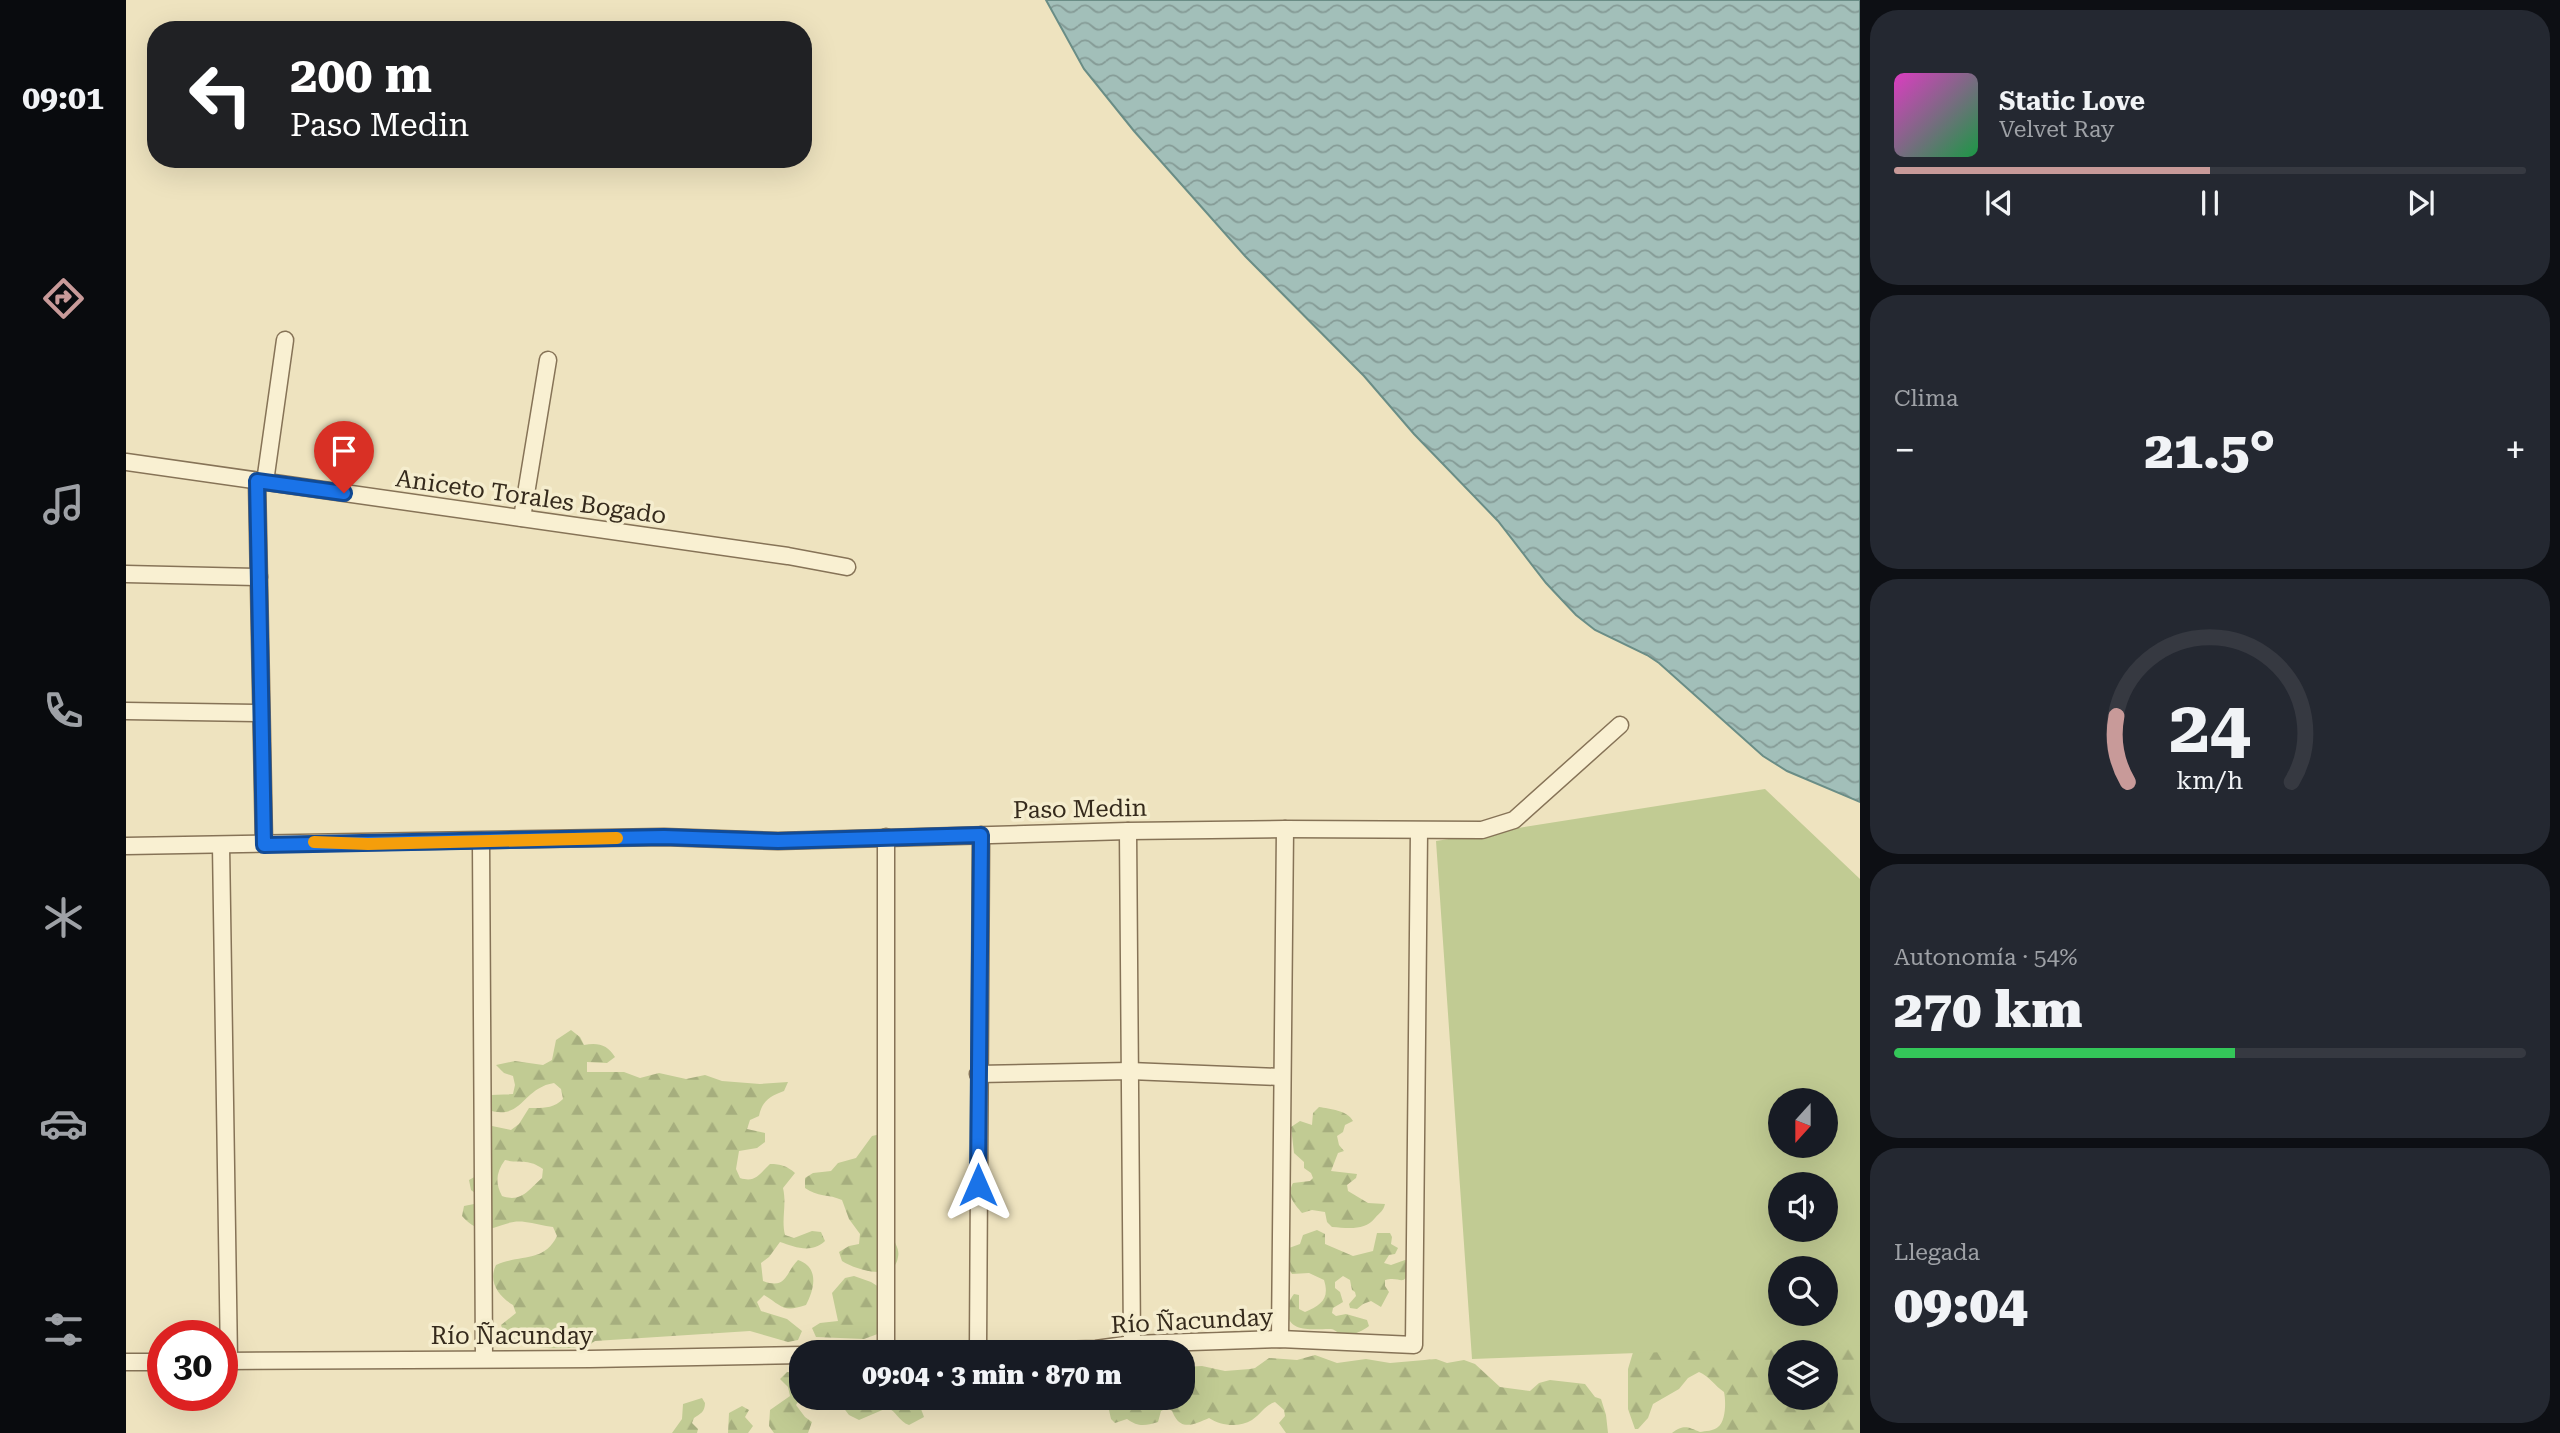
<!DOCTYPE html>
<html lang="es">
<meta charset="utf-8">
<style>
body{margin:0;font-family:"Roboto Serif",serif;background:#242831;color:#f1f3f6;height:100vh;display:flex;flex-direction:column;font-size:26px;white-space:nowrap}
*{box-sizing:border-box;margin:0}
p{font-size:23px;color:#9ea1a6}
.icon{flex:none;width:38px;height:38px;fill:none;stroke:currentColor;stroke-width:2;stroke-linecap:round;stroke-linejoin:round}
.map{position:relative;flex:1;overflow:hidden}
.sheet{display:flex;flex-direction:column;gap:10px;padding:10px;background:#0d0f14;width:700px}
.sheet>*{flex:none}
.banner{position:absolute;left:21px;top:21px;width:665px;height:147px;border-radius:28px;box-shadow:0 7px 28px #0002;background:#202124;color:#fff;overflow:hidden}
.needle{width:46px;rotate:201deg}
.fabs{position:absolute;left:1642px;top:1088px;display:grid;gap:14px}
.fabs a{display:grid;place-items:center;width:70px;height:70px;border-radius:50%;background:#171b24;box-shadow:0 7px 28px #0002;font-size:35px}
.speed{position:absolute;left:21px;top:1320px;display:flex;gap:14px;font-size:35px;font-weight:700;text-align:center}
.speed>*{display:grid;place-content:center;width:91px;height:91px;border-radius:50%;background:#171b24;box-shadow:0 7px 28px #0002;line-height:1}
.speed .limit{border:10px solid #d22;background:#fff;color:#111}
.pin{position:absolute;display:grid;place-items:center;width:60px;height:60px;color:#fff;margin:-72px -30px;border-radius:50% 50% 50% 0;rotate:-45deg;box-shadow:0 0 7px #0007}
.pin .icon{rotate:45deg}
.me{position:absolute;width:77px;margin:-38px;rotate:0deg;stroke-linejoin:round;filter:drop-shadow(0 0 5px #0008)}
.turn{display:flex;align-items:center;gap:24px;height:147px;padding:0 28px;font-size:32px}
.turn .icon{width:91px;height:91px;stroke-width:2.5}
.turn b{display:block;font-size:49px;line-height:60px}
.big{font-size:52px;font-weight:800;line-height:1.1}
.sheet .widget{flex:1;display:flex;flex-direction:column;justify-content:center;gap:10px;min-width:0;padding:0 24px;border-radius:28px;background:#242831}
.sheet .dial{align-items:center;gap:0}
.dial svg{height:182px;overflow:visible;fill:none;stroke:#363941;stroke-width:7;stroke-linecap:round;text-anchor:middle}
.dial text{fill:#f1f3f6;stroke:none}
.song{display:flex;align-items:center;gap:21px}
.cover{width:84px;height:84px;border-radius:10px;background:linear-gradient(135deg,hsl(310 70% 55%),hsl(140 70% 35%))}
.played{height:7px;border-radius:4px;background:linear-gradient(90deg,#c89a99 50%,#363941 50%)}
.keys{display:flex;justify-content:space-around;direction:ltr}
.heat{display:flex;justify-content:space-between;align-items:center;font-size:38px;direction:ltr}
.charge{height:10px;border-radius:5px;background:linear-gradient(90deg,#34c759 54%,#363941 0)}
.trip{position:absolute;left:663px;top:1340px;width:406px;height:70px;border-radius:28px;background:#171b24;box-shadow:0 7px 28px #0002;font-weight:800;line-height:70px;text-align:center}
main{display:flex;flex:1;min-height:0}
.tabs{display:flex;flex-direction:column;width:126px;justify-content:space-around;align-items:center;background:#090b0e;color:#9ea1a6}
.tabs .icon{width:49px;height:49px}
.tabs .on{color:#c89a99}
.tabs b{font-size:32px;color:#f1f3f6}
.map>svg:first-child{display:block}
</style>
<main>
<nav class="tabs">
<b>09:01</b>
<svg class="icon on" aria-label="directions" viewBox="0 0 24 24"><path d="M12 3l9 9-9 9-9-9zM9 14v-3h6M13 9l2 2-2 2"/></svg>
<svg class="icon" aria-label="music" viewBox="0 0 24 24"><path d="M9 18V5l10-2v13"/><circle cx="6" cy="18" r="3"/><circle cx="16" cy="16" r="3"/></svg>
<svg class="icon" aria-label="phone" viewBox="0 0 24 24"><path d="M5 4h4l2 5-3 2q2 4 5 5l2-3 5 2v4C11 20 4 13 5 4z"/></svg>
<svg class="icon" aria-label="climate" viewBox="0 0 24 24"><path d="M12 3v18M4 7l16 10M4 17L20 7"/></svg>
<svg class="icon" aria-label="car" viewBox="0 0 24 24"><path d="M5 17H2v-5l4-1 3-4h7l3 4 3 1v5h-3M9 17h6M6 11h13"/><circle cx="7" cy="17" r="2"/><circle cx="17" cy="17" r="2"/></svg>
<svg class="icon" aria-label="filters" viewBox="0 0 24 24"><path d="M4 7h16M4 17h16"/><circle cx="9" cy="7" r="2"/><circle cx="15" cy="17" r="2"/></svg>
</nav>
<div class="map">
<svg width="1734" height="1433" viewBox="0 0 1734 1433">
<defs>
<pattern id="forest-firs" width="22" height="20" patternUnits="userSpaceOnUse" patternTransform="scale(1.75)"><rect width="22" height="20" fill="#c1cb93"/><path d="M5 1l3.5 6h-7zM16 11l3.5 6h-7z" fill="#a6ae7e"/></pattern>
<pattern id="water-waves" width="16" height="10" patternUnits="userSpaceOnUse" patternTransform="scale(1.75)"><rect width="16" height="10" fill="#a2bfb9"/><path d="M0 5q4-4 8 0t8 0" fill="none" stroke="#859b96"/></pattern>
</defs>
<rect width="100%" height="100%" fill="#eee3bf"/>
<g fill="url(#forest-firs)" fill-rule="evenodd">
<path d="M445 1030 454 1037 458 1045C472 1042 482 1045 489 1057L481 1063 461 1062V1072H498L514 1078 533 1073 560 1079 579 1075 596 1081 634 1084 662 1082 658 1091C644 1096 636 1101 633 1116L624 1120 621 1129 639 1133V1142L631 1148 613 1151 610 1169 614 1178C630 1183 633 1174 644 1164 655 1164 661 1166 669 1173L657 1188C661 1205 655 1219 659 1235L668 1238 686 1231 695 1232 699 1241C685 1254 669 1247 654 1242L643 1257 635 1263 637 1281C661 1290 659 1273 672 1260 693 1267 689 1288 680 1305 657 1313 656 1306 638 1295L631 1302 635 1311 661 1319 676 1331 672 1340 662 1342 624 1331 469 1341C460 1348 455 1347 443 1348 417 1349 402 1348 378 1334L375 1325 390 1313 387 1305C372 1296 362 1281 370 1265 394 1254 418 1263 431 1236L427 1227C418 1226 408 1223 399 1222 372 1218 361 1244 336 1216L338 1206 348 1204 353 1196 345 1190 343 1180 352 1175 357 1130 366 1126 385 1130 393 1124 403 1108C416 1108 427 1109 437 1099L435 1089 428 1083C396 1088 397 1121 362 1110L357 1101 365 1095 387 1094 389 1085 387 1076 378 1073 370 1065 389 1061 417 1065 426 1060 430 1040ZM379 1160C396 1164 402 1158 417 1169L416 1178C403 1189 396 1203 376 1196 369 1183 370 1172 379 1160Z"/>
<path d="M1734 1072V1433H1546C1558 1424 1562 1427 1574 1432 1579 1431 1588 1431 1592 1427 1600 1421 1600 1401 1598 1392 1589 1386 1583 1376 1573 1372L1562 1378 1553 1389 1527 1404 1522 1418 1512 1429H1509L1502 1409V1369L1508 1349 1513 1240 1699 1230V1101H1654V1146L1658 1151 1614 1109ZM1654 1269H1699V1314H1654ZM1654 1353H1699V1398H1654Z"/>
<path d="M1193 1107C1204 1109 1221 1110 1227 1121L1219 1125 1217 1132 1211 1136 1213 1145 1218 1151 1212 1153 1205 1171 1231 1174 1230 1178 1221 1185 1222 1191 1242 1203 1259 1204C1257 1212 1254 1212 1249 1218 1239 1231 1222 1228 1206 1227L1201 1222 1199 1212 1186 1210 1176 1213C1168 1203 1160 1196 1167 1183L1184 1181 1187 1178 1185 1173 1178 1168V1162L1168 1153 1165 1127 1174 1121 1186 1125 1187 1113Z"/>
<path d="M755 1134 767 1146 768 1155 766 1164C766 1187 764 1213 767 1236 768 1243 774 1249 772 1257 769 1282 730 1270 716 1261L713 1252 723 1246 733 1244 734 1234 723 1219 716 1200C703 1194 691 1197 679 1188V1178L687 1173 705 1171 712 1163 730 1158 746 1136Z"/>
<path d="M1191 1230 1199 1234V1244L1227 1256 1247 1251 1251 1233H1264L1266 1237 1265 1244 1272 1248 1269 1254 1263 1255 1258 1263 1265 1265 1279 1260 1284 1263C1279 1291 1276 1275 1259 1280V1286L1263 1292 1255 1307 1245 1301 1237 1304 1231 1309 1224 1308 1223 1304 1230 1296 1229 1292 1226 1290 1224 1280 1217 1276 1209 1282V1288L1214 1292 1217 1302 1207 1308 1206 1313 1210 1316 1220 1314 1241 1320 1243 1326C1235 1332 1223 1338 1213 1333 1207 1330 1209 1329 1203 1329 1190 1329 1163 1333 1162 1314 1162 1306 1163 1300 1168 1294L1173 1295V1309L1179 1312C1195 1305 1204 1299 1198 1280L1183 1273 1166 1274C1161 1267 1159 1256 1163 1248L1174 1244 1177 1235Z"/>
<polygon points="728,1276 745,1282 753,1287 757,1332 738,1339 690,1337 686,1328 694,1323 712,1321 706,1293 719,1278"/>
<path d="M1189 1355 1211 1363 1240 1359 1264 1363 1310 1359 1321 1363 1338 1360 1349 1364 1374 1387 1404 1391 1413 1383 1424 1380 1459 1384 1469 1397 1475 1399 1480 1415 1482 1433H1160L1153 1423 1159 1416 1158 1410 1149 1402C1138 1406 1135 1414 1126 1420 1113 1428 1095 1426 1083 1418 1071 1423 1057 1431 1049 1417 1044 1408 1049 1413 1041 1408L1035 1411 1032 1422C1019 1426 1012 1427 1001 1419L989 1423 985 1419 983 1410 986 1398H1057V1367L1076 1366 1099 1371 1124 1369 1129 1368 1143 1358 1171 1360Z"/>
<polygon points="661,1372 675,1373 675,1397 670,1405 679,1417 686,1422 682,1433 648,1433 643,1426 644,1410 664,1396 662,1387 654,1379"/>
<path d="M576 1398 579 1403C579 1412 574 1414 568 1418L566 1423 572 1429 571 1433H546L556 1419 557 1404Z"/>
<path d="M710 1398H781L782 1402 795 1409 798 1417 783 1425C773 1422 770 1410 761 1408L733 1420 723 1415Z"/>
<polygon points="616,1406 623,1410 619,1417 627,1426 622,1433 602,1433 603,1413"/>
</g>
<path fill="#c1cb93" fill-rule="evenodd" d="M1639 789 1734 879V1345L1346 1359 1310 841ZM1654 1101H1699V1146H1654ZM1654 1185H1699V1230H1654ZM1654 1269H1699V1314H1654Z"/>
<polygon fill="url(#water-waves)" stroke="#6a8d86" stroke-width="2" points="920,0 1734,0 1734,802 1661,771 1637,756 1533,663 1521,655 1469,630 1450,615 1420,583 1372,521 1288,434 1238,376 1119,256 1008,131 958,69"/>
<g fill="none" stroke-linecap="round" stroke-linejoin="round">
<g stroke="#867357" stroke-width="19">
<g id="minor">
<polyline points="0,462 662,556 721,567"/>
<polyline points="131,481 138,844"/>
<polyline points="139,482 159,340"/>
<polyline points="396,518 422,360"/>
<polyline points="0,574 133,577"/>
<polyline points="0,711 135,713"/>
<polyline points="1002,831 1006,1344"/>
<polyline points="355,841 358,1358"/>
<polyline points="95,845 103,1361"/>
<polyline points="0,846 538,837 652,841 1002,831 1159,829 1356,830 1388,820 1494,725"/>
<polyline points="852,1074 1004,1071 1155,1077"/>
<polyline points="1154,1339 1159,829"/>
<polyline points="852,1351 855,835"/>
<polyline points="760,1353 760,837"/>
<polyline points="803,1353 970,1349 1006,1344 1154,1339 1288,1345 1293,831"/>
<polyline points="96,1361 464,1359 676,1355"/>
<polyline points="0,1362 37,1362"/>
</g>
</g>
<use href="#minor" stroke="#f9f0d2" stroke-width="16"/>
</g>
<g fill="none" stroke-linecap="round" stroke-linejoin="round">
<g stroke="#114b97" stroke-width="18">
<polyline id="route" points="218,493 131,481 138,845 538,837 652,841 855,835 852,1185"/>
</g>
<use href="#route" stroke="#1a73e8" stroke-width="12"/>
<polyline stroke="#f59e0b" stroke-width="12" points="188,842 242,844 491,838"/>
</g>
<g text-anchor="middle" stroke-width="7" stroke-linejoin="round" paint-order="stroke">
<g font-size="24" fill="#352a1c" stroke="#f5edce">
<text transform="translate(405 497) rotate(8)" y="8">Aniceto Torales Bogado</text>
<text transform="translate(954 809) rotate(-1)" y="8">Paso Medin</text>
<text transform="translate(1066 1321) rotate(-3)" y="8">Río Ñacunday</text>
<text x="386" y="1344">Río Ñacunday</text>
</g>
</g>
</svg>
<div class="fabs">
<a><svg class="needle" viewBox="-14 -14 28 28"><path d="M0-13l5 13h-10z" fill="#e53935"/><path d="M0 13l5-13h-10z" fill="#9ea1a6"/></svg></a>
<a><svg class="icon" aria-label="sound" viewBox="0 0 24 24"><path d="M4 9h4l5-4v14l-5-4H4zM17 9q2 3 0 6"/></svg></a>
<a><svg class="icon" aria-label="search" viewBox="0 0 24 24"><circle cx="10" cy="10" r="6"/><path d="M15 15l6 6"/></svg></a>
<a><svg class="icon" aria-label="layers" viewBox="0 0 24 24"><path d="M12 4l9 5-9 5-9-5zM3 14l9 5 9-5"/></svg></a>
</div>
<div class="speed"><div class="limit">30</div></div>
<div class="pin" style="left:218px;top:493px;background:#d93025"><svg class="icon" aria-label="arrive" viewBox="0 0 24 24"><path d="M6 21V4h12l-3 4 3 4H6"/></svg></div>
<svg class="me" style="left:852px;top:1185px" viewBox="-20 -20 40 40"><path d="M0-17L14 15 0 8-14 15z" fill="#1a73e8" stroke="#fff" stroke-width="4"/></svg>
<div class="trip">09:04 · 3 min · 870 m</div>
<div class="banner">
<div class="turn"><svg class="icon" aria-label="left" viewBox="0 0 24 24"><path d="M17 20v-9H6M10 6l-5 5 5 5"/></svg><div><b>200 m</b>Paso Medin</div></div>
</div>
</div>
<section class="sheet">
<div class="widget">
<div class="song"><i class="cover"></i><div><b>Static Love</b><p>Velvet Ray</p></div></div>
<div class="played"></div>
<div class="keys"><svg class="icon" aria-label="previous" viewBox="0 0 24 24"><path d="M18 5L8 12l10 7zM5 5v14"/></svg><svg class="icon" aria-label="pause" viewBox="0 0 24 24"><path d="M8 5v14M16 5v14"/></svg><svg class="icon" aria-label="next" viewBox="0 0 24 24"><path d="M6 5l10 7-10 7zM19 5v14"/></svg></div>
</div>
<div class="widget"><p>Clima</p>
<div class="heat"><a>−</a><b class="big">21.5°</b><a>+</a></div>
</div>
<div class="widget dial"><svg viewBox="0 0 100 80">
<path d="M14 69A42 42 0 1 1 86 69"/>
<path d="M14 69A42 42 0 0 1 9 40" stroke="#c89a99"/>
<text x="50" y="56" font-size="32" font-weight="700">24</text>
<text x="50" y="72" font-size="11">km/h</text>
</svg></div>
<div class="widget"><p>Autonomía · 54%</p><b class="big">270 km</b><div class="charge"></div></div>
<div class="widget"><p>Llegada</p><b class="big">09:04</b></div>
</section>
</main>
